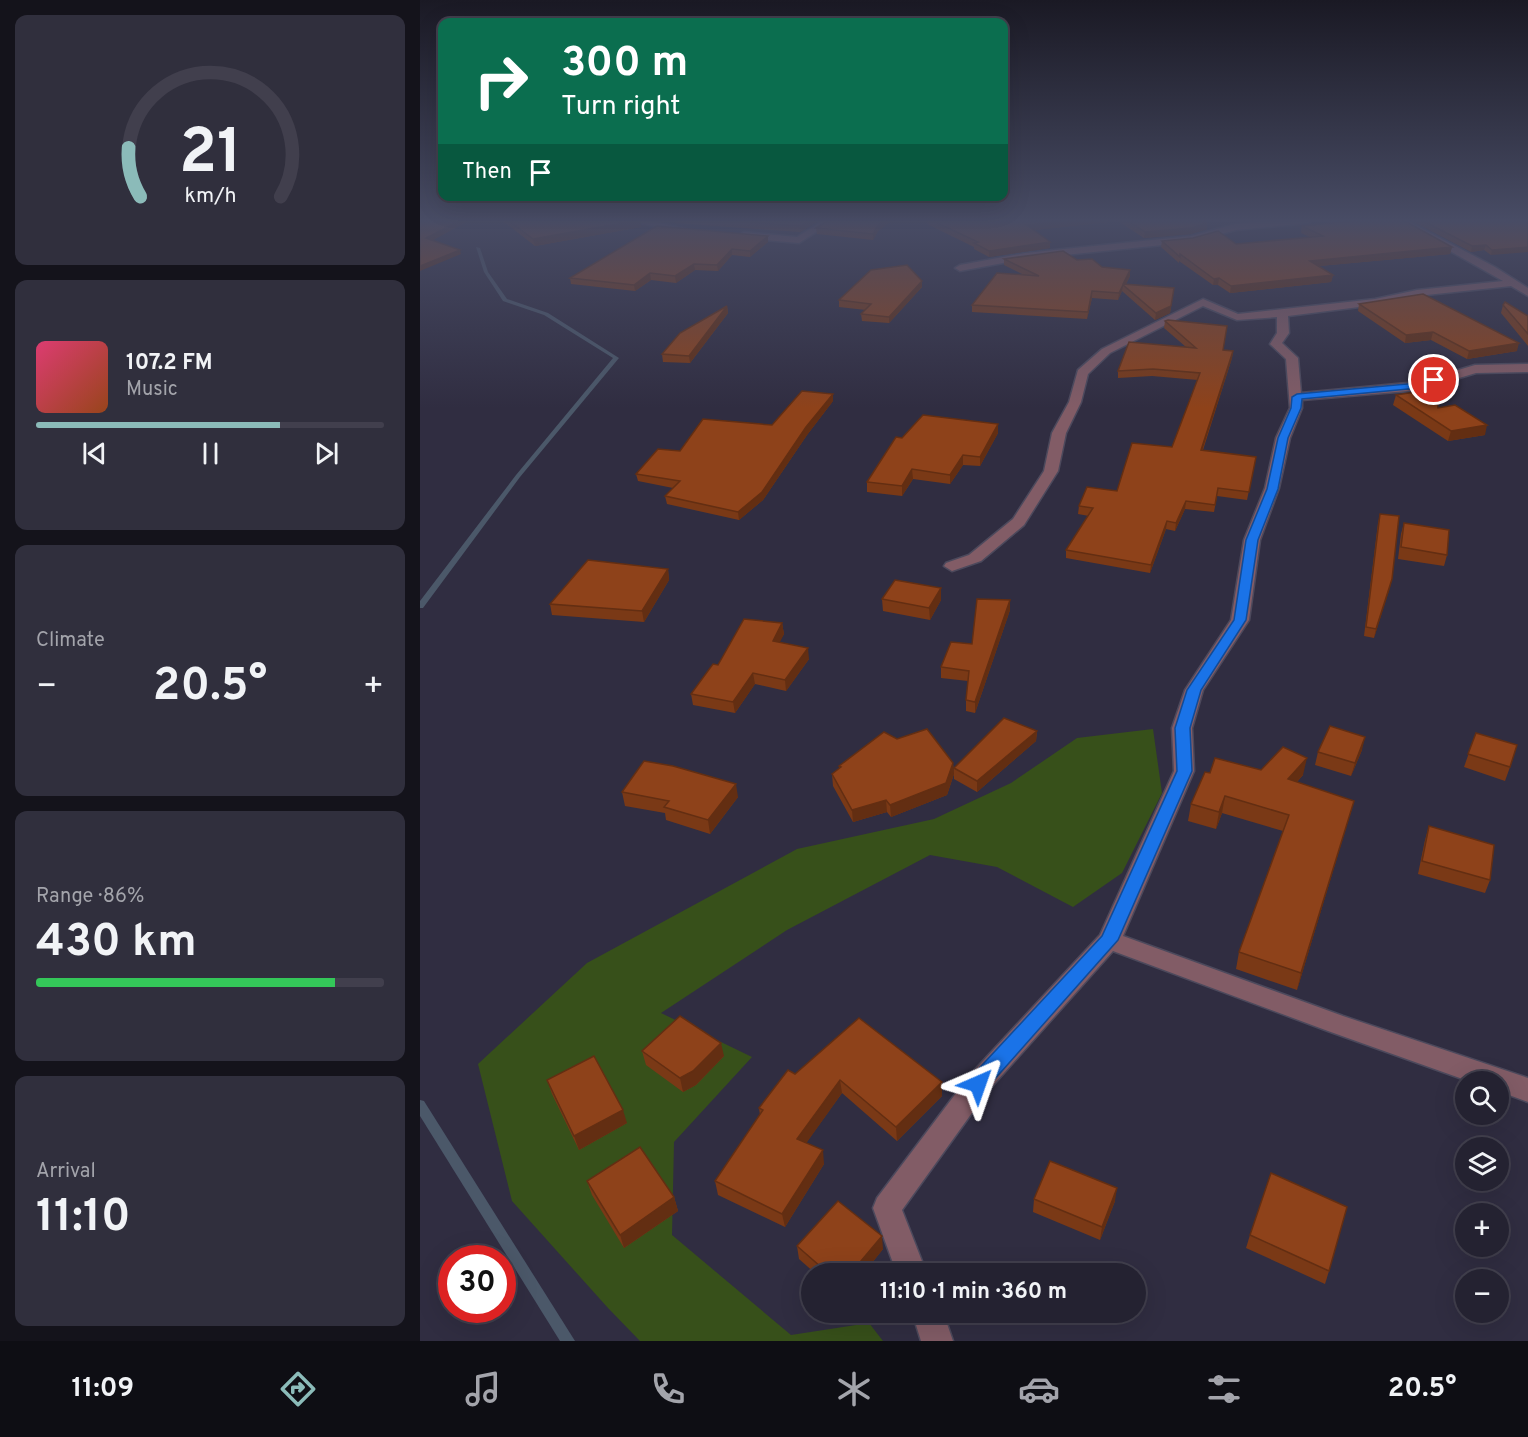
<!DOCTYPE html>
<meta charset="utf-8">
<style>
body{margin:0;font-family:Overpass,sans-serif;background:#302f3d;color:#f1f3f6;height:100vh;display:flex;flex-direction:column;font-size:22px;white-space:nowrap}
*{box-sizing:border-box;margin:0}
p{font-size:20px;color:#a3a4ab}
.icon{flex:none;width:33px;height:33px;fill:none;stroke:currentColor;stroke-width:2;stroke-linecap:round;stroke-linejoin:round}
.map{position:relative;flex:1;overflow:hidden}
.drawer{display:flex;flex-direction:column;gap:15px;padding:15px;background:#14131b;width:420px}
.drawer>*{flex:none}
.hud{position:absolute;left:18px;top:18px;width:570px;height:183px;border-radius:12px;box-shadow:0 6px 24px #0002,0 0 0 2px #413f4d;background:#0b6e4f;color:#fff;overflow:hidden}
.tools{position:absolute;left:1035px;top:1071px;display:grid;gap:12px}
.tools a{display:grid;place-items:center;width:54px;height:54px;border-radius:50%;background:#242231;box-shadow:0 6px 24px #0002,0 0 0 2px #413f4d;font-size:30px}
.speed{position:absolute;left:18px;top:1245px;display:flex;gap:12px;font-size:30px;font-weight:700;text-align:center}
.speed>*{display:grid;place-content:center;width:78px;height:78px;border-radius:50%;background:#242231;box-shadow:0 6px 24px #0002,0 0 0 2px #413f4d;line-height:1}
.speed .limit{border:9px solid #d22;background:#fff;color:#111}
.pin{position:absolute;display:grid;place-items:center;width:51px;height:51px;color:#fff;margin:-26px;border:3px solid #fff;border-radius:50%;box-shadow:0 2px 6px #0007}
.me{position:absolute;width:66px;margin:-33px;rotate:43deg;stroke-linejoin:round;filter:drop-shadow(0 0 4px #0008)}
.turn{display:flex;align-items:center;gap:21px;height:126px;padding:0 24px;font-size:27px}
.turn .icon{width:78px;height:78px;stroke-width:2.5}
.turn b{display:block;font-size:42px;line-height:51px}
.then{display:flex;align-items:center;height:57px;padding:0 24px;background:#0003;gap:12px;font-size:22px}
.big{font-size:45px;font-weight:700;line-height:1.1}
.drawer .widget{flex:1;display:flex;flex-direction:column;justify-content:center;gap:9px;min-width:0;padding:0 21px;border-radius:12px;background:#302f3d}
.drawer .dial{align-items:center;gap:0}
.dial svg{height:156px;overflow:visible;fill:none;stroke:#413f4d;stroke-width:7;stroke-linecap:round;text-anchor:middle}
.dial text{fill:#f1f3f6;stroke:none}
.song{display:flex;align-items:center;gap:18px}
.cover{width:72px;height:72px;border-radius:9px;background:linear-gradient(135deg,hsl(340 70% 55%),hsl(20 70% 35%))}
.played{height:6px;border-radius:3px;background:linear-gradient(90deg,#8bbbb9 70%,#413f4d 70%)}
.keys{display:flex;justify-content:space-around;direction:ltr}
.heat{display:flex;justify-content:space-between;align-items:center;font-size:33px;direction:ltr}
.charge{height:9px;border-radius:4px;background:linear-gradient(90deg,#34c759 86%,#413f4d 0)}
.trip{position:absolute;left:381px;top:1263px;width:345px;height:60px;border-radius:30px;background:#242231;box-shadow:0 6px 24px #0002,0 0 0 2px #413f4d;font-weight:700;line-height:60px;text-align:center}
.tab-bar{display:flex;height:96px;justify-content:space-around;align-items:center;background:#0e0e14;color:#a3a4ab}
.tab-bar .icon{width:42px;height:42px}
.tab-bar .selected{color:#8bbbb9}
.tab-bar b{font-size:27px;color:#f1f3f6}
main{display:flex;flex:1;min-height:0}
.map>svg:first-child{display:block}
</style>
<main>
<section class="drawer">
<div class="widget dial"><svg viewBox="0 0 100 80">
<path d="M14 69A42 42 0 1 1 86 69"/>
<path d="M14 69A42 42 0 0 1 8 44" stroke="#8bbbb9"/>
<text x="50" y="56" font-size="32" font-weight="700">21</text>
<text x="50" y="72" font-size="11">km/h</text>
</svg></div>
<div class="widget">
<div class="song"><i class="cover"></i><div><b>107.2 FM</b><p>Music</p></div></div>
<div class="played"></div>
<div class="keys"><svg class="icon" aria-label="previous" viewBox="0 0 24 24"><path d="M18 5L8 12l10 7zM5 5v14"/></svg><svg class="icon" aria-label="pause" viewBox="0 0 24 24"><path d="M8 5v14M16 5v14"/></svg><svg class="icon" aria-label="next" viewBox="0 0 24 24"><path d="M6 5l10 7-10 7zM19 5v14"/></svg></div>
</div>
<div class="widget"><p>Climate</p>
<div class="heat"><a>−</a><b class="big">20.5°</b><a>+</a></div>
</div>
<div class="widget"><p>Range · 86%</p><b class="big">430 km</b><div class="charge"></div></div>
<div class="widget"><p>Arrival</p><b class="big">11:10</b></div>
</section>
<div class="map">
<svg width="1108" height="1341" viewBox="0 0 1108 1341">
<rect width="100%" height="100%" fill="#302d41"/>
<polygon fill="#37501a" points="733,729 742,793 702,873 653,907 577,867 510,855 367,930 241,1013 332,1057 254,1142 252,1235 371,1335 449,1323 463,1341 220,1341 188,1308 92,1201 58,1064 167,963 377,849 514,819 591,783 657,738"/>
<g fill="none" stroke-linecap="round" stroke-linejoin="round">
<g fill="#4b5869" fill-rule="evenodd">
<polygon points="56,247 60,248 68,272 87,299 128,313 199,358 100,477 3,608 0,608 0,601 96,475 193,358 124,315 83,301 64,272"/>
<polygon points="0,1100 4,1101 155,1341 140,1341 0,1116"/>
</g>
<g stroke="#4c495c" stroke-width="3">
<g id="minor">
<polygon points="207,220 226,220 265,229 260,232"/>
<polygon points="404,220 415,220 379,243 324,238 319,235 324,232 377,237"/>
<polygon points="860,220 893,220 888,223 816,230 772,242 605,259 540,271 535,268 540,265 605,253 771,236 815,224"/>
<polygon points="975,220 986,220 1075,267 1108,288 1108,296 1091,286 997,296 955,305 868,316 869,333 862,343 878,358 881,393 998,382 1055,365 1108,364 1108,372 1056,373 999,390 882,400 882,408 870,438 859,488 840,540 829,620 783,690 772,728 774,771 703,936 923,1016 1108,1078 1108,1102 1078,1091 1078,1082 1051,1082 908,1031 693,951 567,1092 482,1210 507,1274 477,1274 453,1208 457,1198 549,1076 680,935 754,771 752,728 765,690 811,620 824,540 845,488 856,438 870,408 866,359 850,344 857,333 857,317 817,320 783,306 690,353 668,374 661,402 646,433 638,471 604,525 561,561 532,571 524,566 526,563 549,555 593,519 624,471 632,433 649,402 658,370 682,349 783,299 818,314 955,299 997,290 1083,281"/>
<polygon points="492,1312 523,1312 533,1341 501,1341"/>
</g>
</g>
<use href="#minor" fill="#825c66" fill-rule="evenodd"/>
</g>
<g fill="#7a3916">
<polygon points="84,220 218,220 221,227 115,246 84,222"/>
<polygon points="229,220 400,220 380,232 255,223 255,220 247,222"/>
<polygon points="409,220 473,220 458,231 453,240 397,234 396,228"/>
<polygon points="506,220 612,220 615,222 618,220 783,220 787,229 771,234 724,238 698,221 614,230 630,242 630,248 569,257 554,249 554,247 509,225"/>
<polygon points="992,220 1108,220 1071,255 1064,250 1051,252 992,221"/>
<polygon points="882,226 1032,247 1030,254 899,266 913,275 911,282 810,293 798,285 793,285 759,261 759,263 741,247 742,241 816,244 890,237 881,233"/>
<polygon points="348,242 330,257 312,255 298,271 275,270 256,283 231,280 215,291 151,284 150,278"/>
<polygon points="584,259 657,260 710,276 706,284 754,288 750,313 735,320 702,291 698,300 672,298 667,319 552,312 552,305 604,275 584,265"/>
<polygon points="502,281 502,287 469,323 442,321 441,314 446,310 419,307 419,300"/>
<polygon points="939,304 1097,351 1047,359 1011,340 985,343 938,311"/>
<polygon points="1083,305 1108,316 1108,346 1081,313"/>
<polygon points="307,306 308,313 270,363 243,362 242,354"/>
<polygon points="745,321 803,350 813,351 812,358 783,450 836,457 827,500 797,496 794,512 765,509 755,531 746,529 730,573 646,558 646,550 669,516 658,514 659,506 697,491 752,447 778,380 732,376 698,378 698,371 766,347 744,328"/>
<polygon points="976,395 1065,435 1028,441 973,405"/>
<polygon points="413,401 387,435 343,500 319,520 247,504 245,496 253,488 218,481 216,474 260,451 352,425"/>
<polygon points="578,424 578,433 560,466 543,465 530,484 493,479 482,496 447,492 447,482 482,438"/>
<polygon points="960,514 972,579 954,638 944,636 958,523"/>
<polygon points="984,523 1027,555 1024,566 978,559 981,534"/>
<polygon points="248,569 249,580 224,622 132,615 130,604"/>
<polygon points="521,588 521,600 510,620 463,611 462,599"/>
<polygon points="590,600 590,610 555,713 546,711 546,700 548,681 521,678 521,667 552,644"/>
<polygon points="362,623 364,634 359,642 389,659 366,691 335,684 315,713 273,705 271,694 298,665"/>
<polygon points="617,731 616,741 557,792 534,779 534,768"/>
<polygon points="1056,733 1090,767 1085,781 1044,767"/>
<polygon points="477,739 533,763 534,774 527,795 471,817 467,812 433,822 413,786 412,774 419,769 419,766"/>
<polygon points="942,750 931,776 895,765 898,752"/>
<polygon points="841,770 883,775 877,782 934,801 877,990 816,969 819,952 863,831 802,813 796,829 768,821 771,804 790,773"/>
<polygon points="202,792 318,797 290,834 246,820 245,813 205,806"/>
<polygon points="1009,826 1070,880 1065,893 998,874 1005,840"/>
<polygon points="222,1051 304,1056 276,1085 263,1092 226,1065"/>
<polygon points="375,1074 522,1096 477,1141 422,1093 386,1143 404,1164 365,1227 298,1195 295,1181 340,1115 339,1108"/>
<polygon points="127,1080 207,1123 159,1150 132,1094"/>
<polygon points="167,1181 254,1197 258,1211 204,1248 172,1195"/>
<polygon points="614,1199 695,1201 680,1240 613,1212"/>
<polygon points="830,1235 909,1271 905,1284 826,1248"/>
<polygon points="377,1246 463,1249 443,1274 396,1274 379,1259"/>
</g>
<g fill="#632e12">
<polygon points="41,220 50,220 8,243 6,238"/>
<polygon points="220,220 221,227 115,246 113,239"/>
<polygon points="390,220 400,220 380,232 380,226"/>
<polygon points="465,220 473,220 458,231 453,240 453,234 458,225"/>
<polygon points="652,220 698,220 698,221 606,231 607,225"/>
<polygon points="787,223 787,229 771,234 724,238 725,232"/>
<polygon points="348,236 348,242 330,257 330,251"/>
<polygon points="630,242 630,248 569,257 569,251"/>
<polygon points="1066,245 1064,250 1051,252 1052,246"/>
<polygon points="1032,247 1030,254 889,267 890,261"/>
<polygon points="1108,247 1108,252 1071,255 1072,250"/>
<polygon points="312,249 312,255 298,271 297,265"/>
<polygon points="40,250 41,254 0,271 0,266"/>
<polygon points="274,264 275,270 256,283 255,276"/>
<polygon points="710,270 710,276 705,286 703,285"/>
<polygon points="230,273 231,280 215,291 214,285"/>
<polygon points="913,275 911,282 810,293 811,286"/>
<polygon points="799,278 798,285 793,285 794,279"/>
<polygon points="502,281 502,287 469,323 469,317"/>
<polygon points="703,285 702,291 698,300 699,293"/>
<polygon points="754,288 750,313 735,320 736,313"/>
<polygon points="672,291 672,298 667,319 668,312"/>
<polygon points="307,306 308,313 270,363 269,356"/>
<polygon points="1013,332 1011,340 985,343 986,335"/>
<polygon points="1099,343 1097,351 1047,359 1049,351"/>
<polygon points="813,351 812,358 780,457 781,450"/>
<polygon points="413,394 413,401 387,435 343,500 319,520 318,512"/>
<polygon points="578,424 578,433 560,466 560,457"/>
<polygon points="1067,425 1065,435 1028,441 1031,431"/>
<polygon points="543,455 543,465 530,484 530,475"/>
<polygon points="492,469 493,479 482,496 482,486"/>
<polygon points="766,501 765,509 755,531 756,523"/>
<polygon points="747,521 746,529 730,573 731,565"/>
<polygon points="248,569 249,580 224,622 222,611"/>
<polygon points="972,579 970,588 954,638 956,629"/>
<polygon points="521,588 521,600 510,620 509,608"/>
<polygon points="590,600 590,610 555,713 555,702"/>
<polygon points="362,623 364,634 355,652 353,641"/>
<polygon points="388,648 389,659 366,691 365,680"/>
<polygon points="333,673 335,684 315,713 313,702"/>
<polygon points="617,731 616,741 557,792 557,781"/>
<polygon points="945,737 942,750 931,776 935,763"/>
<polygon points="887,758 883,775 864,796 868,779"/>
<polygon points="533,763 534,774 527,795 471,817 470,805"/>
<polygon points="316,784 318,797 290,834 288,820"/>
<polygon points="805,796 802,813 796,829 799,812"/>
<polygon points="466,800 467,812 433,822 432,810"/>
<polygon points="934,801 929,818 877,990 881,973"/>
<polygon points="301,1043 304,1056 276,1085 263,1092 260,1078"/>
<polygon points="420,1080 422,1093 380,1152 377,1139"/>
<polygon points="522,1082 522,1096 477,1141 476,1127"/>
<polygon points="203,1110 207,1123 159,1150 154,1136"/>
<polygon points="403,1150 404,1164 365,1227 362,1214"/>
<polygon points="697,1188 695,1201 680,1240 682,1227"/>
<polygon points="254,1197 258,1211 204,1248 200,1235"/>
<polygon points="462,1236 463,1249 443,1274 430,1274"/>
</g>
<g fill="#8e421a" stroke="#632e12" stroke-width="1.5">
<polygon points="0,220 41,220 6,238 40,250 0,266"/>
<polygon points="88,220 220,220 113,239"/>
<polygon points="299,220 390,220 380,226"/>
<polygon points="409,220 465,220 458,225 453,234 396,228"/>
<polygon points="511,220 612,220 615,222 618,220 652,220 607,225 630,242 569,251 554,243 558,242"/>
<polygon points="707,220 783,220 787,223 771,228 725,232"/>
<polygon points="943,220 983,220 1032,247 890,261 913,275 811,286 799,278 794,279 760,254 760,257 742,241 773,238 798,231 816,244 903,236 882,226"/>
<polygon points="1001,220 1108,220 1108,247 1072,250 1066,245 1052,246"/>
<polygon points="237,226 348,236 330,251 312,249 297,265 274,264 255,276 230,273 214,285 150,278"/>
<polygon points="643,251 657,260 672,259 682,267 710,270 703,284 754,288 751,306 736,313 703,285 699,293 672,291 668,312 552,305 577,273 619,276 584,259"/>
<polygon points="487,265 502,281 469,317 441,314 451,304 419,300 451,270"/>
<polygon points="1003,294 1099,343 1049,351 1013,332 986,335 939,304"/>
<polygon points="1085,302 1108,316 1108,334 1083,305"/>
<polygon points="307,306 269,356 242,354 260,333"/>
<polygon points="748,320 807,326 803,350 813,351 781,450 836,457 829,492 798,488 795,505 766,501 756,523 747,521 731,565 646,550 673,508 659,506 667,487 697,491 712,443 752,447 780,373 733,369 698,371 709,342 776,348 745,321"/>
<polygon points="1015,389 1018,408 1035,405 1067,425 1031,431 976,395"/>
<polygon points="382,391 413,394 386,427 342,492 318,512 245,496 260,481 216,474 238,449 260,451 283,419 352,425"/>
<polygon points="503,415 578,424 560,457 543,455 530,475 492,469 482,486 447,482 476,437 482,438"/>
<polygon points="960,514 979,516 972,579 956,629 946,627"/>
<polygon points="984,523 1029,530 1027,555 981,547"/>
<polygon points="168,560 248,569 222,611 130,604"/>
<polygon points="475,580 521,588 509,608 462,599"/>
<polygon points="557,599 590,600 555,702 546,700 549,671 521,667 531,642 552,644"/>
<polygon points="324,619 362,623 353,641 388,648 365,680 333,673 313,702 271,694 293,664 298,665"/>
<polygon points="584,718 617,731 557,781 534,768"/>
<polygon points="910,726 945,737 935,763 898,752"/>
<polygon points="507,729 533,763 526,783 470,805 466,800 432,810 412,774 421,767 419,766 464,732 477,739"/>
<polygon points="1056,733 1097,745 1090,767 1048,754"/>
<polygon points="863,747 887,758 868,779 934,801 881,973 819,952 869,815 805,796 799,812 771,804 785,772 790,773 795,758 841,770"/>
<polygon points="224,761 253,766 316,784 288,820 244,807 249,801 202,792"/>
<polygon points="1009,826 1074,845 1070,880 1002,861"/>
<polygon points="260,1016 301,1043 273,1071 260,1078 222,1051"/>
<polygon points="439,1018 522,1082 476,1127 420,1080 377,1139 403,1150 362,1214 295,1181 343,1110 339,1108 368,1070 375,1074"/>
<polygon points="174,1056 203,1110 154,1136 127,1080"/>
<polygon points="220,1147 254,1197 200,1235 167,1181"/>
<polygon points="630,1161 697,1188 682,1227 614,1199"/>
<polygon points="851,1173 927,1207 909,1271 830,1235"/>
<polygon points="418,1201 462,1236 430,1274 409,1274 377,1246"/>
</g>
<linearGradient id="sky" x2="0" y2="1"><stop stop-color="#1a1924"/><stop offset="0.54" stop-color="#484c65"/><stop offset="1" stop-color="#484c65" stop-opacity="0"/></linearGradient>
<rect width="1108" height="408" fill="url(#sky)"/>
<polygon fill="#1a73e8" stroke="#114b97" stroke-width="1.5" points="1014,378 1018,380 1017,382 999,388 882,399 881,408 868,438 858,489 838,540 826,620 781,690 770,728 772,771 698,940 565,1090 558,1092 551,1090 548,1084 551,1077 682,936 757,771 755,728 767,690 814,620 826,540 847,489 858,438 871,408 872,397 877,394 998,383"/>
</svg>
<div class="tools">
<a><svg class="icon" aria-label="search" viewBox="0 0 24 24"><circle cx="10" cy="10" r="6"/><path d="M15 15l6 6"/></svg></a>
<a><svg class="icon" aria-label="layers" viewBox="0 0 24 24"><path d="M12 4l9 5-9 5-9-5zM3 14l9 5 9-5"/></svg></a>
<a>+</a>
<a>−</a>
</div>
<div class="speed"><div class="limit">30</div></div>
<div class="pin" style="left:1014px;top:380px;background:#d93025"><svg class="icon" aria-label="arrive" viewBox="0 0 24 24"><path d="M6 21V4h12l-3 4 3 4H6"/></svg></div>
<svg class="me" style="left:558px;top:1084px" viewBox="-20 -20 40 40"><path d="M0-17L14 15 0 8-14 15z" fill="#1a73e8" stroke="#fff" stroke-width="4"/></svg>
<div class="trip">11:10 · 1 min · 360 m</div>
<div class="hud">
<div class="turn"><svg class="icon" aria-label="right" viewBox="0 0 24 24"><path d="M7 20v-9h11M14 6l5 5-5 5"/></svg><div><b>300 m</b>Turn right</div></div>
<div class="then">Then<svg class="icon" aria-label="arrive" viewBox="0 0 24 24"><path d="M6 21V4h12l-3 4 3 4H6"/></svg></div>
</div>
</div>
</main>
<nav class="tab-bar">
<b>11:09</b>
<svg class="icon selected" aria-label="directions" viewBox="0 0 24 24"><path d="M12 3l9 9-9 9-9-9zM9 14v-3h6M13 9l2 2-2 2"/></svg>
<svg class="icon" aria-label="music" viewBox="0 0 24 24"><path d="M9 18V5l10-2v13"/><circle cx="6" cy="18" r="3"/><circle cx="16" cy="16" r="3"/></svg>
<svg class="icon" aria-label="phone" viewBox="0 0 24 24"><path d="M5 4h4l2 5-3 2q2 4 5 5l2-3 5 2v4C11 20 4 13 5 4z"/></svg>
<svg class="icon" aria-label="climate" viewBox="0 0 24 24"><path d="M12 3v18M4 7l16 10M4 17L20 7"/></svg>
<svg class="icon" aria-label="car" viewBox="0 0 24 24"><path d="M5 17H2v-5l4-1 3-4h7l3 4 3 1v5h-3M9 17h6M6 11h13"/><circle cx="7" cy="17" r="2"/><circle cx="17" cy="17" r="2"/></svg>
<svg class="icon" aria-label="filters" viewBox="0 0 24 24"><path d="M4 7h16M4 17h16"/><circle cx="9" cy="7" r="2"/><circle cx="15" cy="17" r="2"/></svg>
<b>20.5°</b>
</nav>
